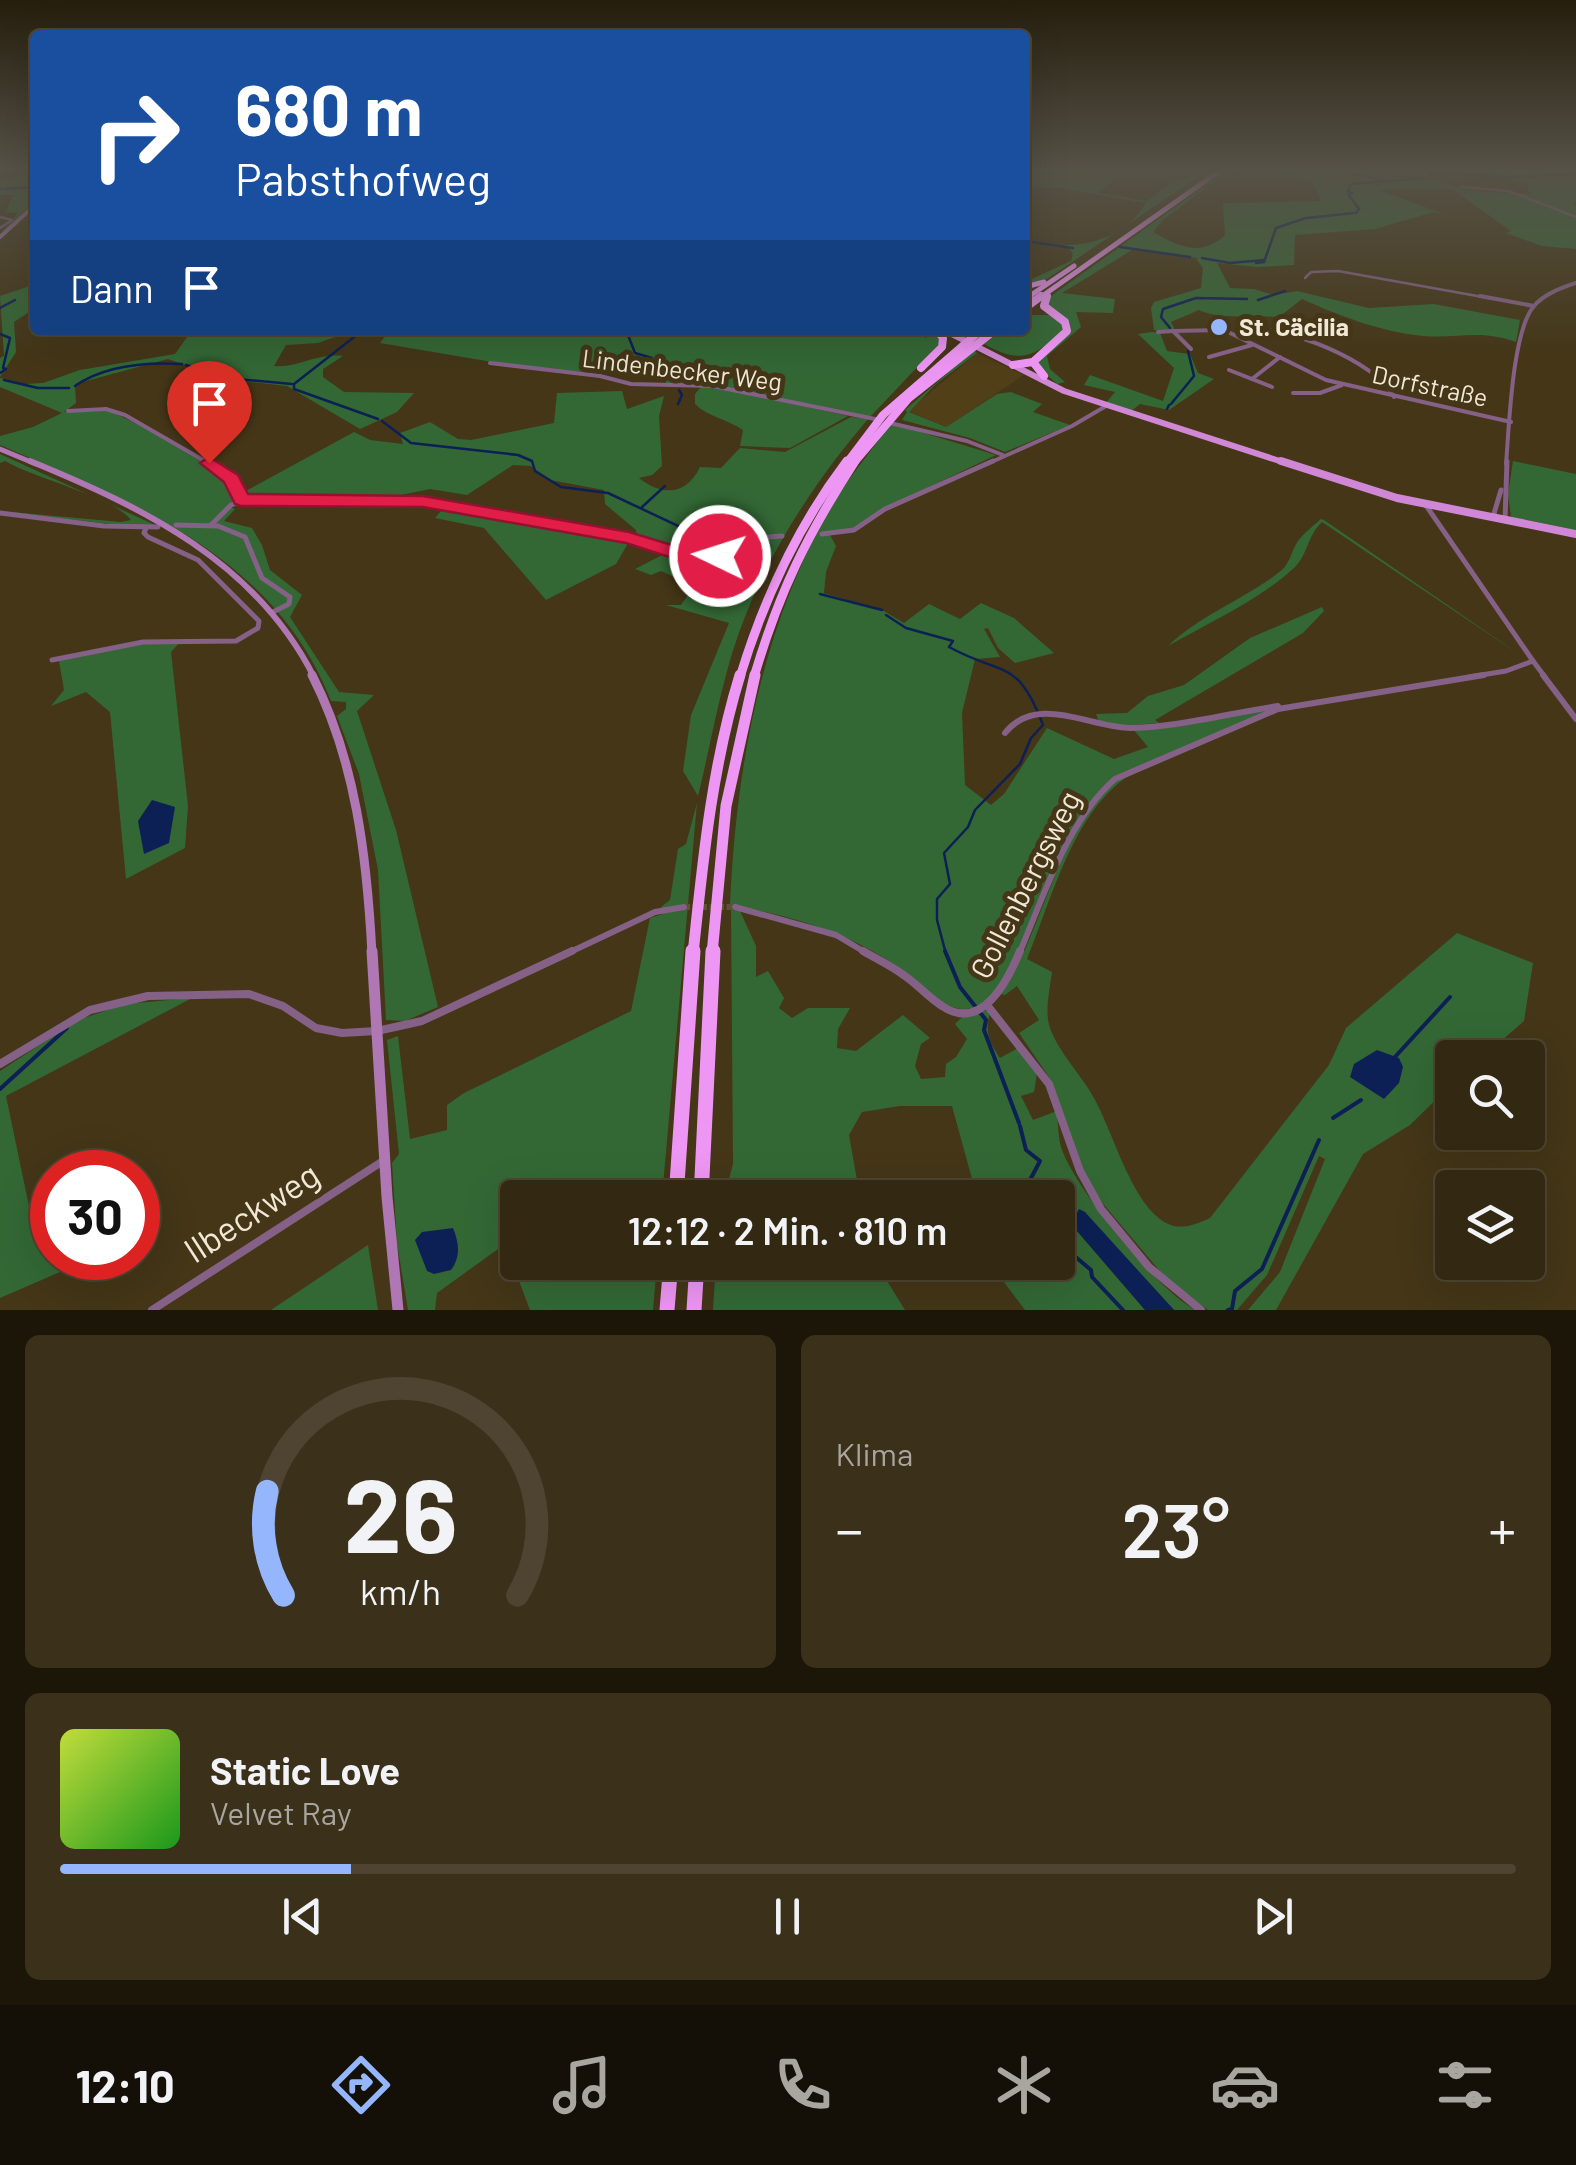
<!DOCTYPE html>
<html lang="de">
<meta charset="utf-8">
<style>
body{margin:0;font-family:Barlow,sans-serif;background:#3b301a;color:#f1f3f6;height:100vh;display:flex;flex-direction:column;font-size:38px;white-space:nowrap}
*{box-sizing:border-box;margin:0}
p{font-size:32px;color:#a9a69f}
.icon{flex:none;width:55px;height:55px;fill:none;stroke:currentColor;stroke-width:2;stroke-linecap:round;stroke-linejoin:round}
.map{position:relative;height:1310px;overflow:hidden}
.panel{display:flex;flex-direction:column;gap:25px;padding:25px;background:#1c1609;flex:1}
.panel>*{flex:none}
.top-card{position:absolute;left:30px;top:30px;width:1000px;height:305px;border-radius:10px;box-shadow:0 10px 40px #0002,0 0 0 2px #4e4431;background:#1a4fa0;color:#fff;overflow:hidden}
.tools{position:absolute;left:1435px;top:1040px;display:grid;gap:20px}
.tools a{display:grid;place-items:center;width:110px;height:110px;border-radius:10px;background:#332811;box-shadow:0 10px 40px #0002,0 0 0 2px #4e4431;font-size:50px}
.speed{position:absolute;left:30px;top:1150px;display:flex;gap:20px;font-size:50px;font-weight:700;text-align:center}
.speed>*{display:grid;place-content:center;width:130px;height:130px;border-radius:50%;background:#332811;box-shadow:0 10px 40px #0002,0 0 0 2px #4e4431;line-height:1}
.speed .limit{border:15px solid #d22;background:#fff;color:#111}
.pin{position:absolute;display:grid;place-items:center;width:85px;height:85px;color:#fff;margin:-102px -42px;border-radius:50% 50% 50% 0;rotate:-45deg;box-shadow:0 0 10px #0007}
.pin .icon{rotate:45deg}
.me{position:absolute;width:110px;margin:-55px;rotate:274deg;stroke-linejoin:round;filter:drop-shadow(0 0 8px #0008)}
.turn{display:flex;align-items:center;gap:35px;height:210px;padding:0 40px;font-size:45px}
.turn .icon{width:130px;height:130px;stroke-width:2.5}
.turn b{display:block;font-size:70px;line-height:85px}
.then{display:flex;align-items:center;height:95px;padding:0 40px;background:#0003;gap:20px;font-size:38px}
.big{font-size:75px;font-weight:600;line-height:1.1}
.panel .tile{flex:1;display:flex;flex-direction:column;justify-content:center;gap:15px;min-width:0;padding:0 35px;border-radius:15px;background:#3b301a}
.panel .dial{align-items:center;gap:0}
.dial svg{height:260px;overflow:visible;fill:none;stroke:#4e4431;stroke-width:7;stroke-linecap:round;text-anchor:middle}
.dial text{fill:#f1f3f6;stroke:none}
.song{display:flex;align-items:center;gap:30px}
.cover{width:120px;height:120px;border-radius:15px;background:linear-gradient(135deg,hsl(70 70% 55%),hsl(120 70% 35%))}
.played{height:10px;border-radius:5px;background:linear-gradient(90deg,#95b6fd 20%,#4e4431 20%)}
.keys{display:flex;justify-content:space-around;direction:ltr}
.heat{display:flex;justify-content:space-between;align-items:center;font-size:55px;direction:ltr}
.panel .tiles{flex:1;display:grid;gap:25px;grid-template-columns:1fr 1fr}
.tile:last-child{grid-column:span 2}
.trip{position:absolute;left:500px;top:1180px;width:575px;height:100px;border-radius:10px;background:#332811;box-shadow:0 10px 40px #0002,0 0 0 2px #4e4431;font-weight:600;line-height:100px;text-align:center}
.tab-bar{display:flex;height:160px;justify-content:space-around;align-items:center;background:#141007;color:#a9a69f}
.tab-bar .icon{width:70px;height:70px}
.tab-bar .active{color:#95b6fd}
.tab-bar b{font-size:45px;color:#f1f3f6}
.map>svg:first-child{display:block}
</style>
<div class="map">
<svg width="1576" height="1310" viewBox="0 0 1576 1310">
<rect width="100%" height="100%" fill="#443617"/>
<polygon fill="#513f18" points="977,353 1024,375 946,427 908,411"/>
<g fill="#336835" fill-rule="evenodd">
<path d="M1025 170C1056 170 1089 171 1118 176L1099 193 1147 201 1172 183 1208 170 1047 279 1025 285V282L1071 261 1073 254 1069 248 1025 240C1070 251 1120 246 1146 203L1061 188 1025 187Z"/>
<path d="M1227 170H1236L1225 174 1163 220 1153 232C1178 246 1200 258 1225 235L1223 203 1321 201 1313 182 1266 170H1352L1407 178 1415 177 1420 170H1576V203L1572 204 1576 206V249L1542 246 1506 233 1511 231 1452 189 1379 190 1446 215 1434 212 1375 229 1295 235 1294 265 1257 267 1217 263 1230 288 1254 289 1274 295 1297 291 1369 308 1434 304 1520 320 1516 342C1478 329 1460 339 1423 336 1381 332 1340 316 1302 299L1279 317C1254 315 1219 320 1199 310L1171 322 1175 330H1154L1151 308 1154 302 1201 288 1203 268 1196 259 1199 258 1132 250 1062 293 1115 299 1113 313 1076 312 1081 327 1047 356 1050 369 1065 382 1057 384 1035 364 1069 329 1046 306 1047 299ZM1429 171 1488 173 1526 184 1530 194 1470 191 1428 178Z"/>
<polygon points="35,172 35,200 0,235 18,213 6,212 13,195 0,195 0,182"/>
<polygon points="33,285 35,308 14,322 16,352 0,377 0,358 4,356 0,296"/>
<path d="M1025 315H1049L1062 324V332C1032 359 1019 363 984 344L1003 330H1025Z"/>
<path d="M192 330H355L318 343 286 345 274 366C300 368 315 353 343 356L323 369V377L344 392 414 393 397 412 360 429 287 386 225 379 168 359 75 384 76 403 64 412 110 411 141 426 222 473 237 499 228 506 235 509 224 521 252 528 262 545 270 570 302 595 290 617 339 692 374 695 357 711 396 830 438 1007 405 1021 386 1020 378 870 359 774 337 716 346 709V702L331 701C275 556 132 502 0 445V436L33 427 62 413 0 387V378L25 384 43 383 80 370 175 354Z"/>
<polygon points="390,330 912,330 926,338 932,331 941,342 870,417 724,387 666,384 666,375 622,352 596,373 522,367 380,343"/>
<polygon points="1152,332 1160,333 1167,351 1190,354 1198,373 1214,379 1169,410 1140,404 1130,412 1105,404 1115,392 1084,385 1090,375 1163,401 1174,368 1138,334"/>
<polygon points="974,350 977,353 936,384 909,412 946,427 997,394 1011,392 1042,404 1033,412 1070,425 1005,452 970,438 902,420 907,412 905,410"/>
<path d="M702 386 722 388 848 416 790 448 740 446 743 430C727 419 708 417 695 404V394Z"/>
<path d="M622 391 627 409 664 396 659 416 662 466 652 475 639 478C662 496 686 496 700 467L721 468 740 448 785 452 851 417 868 419C804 494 751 579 726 675 715 715 708 756 698 796L683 771 691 715 729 623 666 605H681L694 586 661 571 651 575 635 569 666 553 698 561 731 552 736 558 750 563 759 541 745 530 698 514 697 517 741 536C699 571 684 554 637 539L636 530 605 504 604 490 550 480 531 466 513 465 467 495 430 489 387 498H248L242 493 354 432 370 440 403 444 400 433 430 422 458 439 471 440 554 423 557 393Z"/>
<path d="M891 423 996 455 883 509 852 530 830 535 836 546 826 572 824 593 882 610 904 623 929 604 960 619 981 603 1014 618 1054 653 1015 663 998 648 988 628 984 629 1000 657 975 659 962 713 965 785 991 805 1004 794 1047 728 1114 759 1148 747 1133 729 1274 708 1115 778C1057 829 1041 922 1001 986 995 995 983 1005 972 1008 945 1014 927 988 907 973 851 933 797 917 730 905 736 767 761 631 829 510 847 479 871 452 891 423Z"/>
<path d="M0 454 155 525H119L0 511 121 522 131 520C114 497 36 479 5 461L0 463Z"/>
<polygon points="1513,461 1576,474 1576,530 1511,517 1508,494"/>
<polygon points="441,511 475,511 630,540 616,564 546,600 484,528 435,518"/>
<path d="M1321 519 1324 520 1526 659 1322 522C1307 536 1308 555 1294 568 1258 601 1210 622 1168 646 1200 615 1243 600 1278 573 1291 564 1290 553 1298 541 1304 533 1313 526 1321 519Z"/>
<polygon points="1322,607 1324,611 1303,633 1155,720 1159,723 1119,726 1099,722 1096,714 1127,713 1148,696 1184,685 1250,638"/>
<polygon points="180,642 171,652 188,806 185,848 126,879 110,712 86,692 51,706 64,690 59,661 124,645"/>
<path d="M1130 775C1073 811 1052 899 1027 959L1052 972C1050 988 1045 1009 1049 1025 1057 1051 1081 1074 1094 1098 1112 1130 1130 1197 1160 1219 1176 1232 1193 1226 1210 1218L1329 1065 1346 1028 1457 933 1533 963 1524 1021 1483 1057 1452 1058V1084L1410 1125 1363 1154 1276 1310H1248L1280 1272 1325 1159 1319 1156 1267 1275 1237 1310H1208L1170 1283 1104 1205 1084 1174 1051 1080 1019 1033 1039 1020 1017 986 1005 995 1001 994C1041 941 1066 796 1130 775Z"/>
<polygon points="697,803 662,1197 518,1198 518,1262 657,1263 653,1310 530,1310 505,1244 437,1293 435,1310 408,1310 397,1243 392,1163 399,1154 387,1040 398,1036 410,1139 447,1130 447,1105 464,1093 631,1011 650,918 663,914 661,907 670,900 678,849 686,844"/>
<path d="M731 909 740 911 756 946V977L768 971 784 998 779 1008 792 1018 808 1008H850L838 1029 837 1048 856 1051 903 1015 930 1038 921 1044 915 1066 921 1079 945 1077 946 1064 956 1057 967 1039 955 1024 962 1017 992 1009C983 1028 989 1042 1000 1058L1020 1047 1037 1073 1034 1092 1021 1096 1033 1120 1057 1111C1058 1124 1058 1138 1062 1150 1076 1189 1159 1293 1196 1310H1174L1079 1210 1071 1224 1145 1310H1025L997 1273 995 1263 1058 1262V1198L977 1197 952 1106H900L862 1112 849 1135 860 1197 724 1198 733 1164Z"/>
<polygon points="192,998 6,1096 35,1235 49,1248 60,1272 0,1298 0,1071 78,1020 125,1004"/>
<polygon points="368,1245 378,1310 271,1310"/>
<polygon points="716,1263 876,1263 905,1310 713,1310"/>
</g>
<g fill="#0c2055">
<polygon points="152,800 175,807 169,843 144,854 138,821"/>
<polygon points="1377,1050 1399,1058 1403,1067 1399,1083 1384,1099 1350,1077 1354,1064"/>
<polygon points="1079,1209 1085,1212 1174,1310 1145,1310 1071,1224"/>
<path d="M453 1228C459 1243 461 1256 451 1270L434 1274 427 1271 415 1240 422 1232Z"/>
</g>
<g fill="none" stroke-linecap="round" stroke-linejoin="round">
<g stroke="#0c2055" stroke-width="2.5">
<polyline points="1330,170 1383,180"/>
<polyline points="0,189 35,187"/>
<polyline points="1356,213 1359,209 1348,194 1352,193 1348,191 1351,184 1425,178 1433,174 1509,177 1576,174"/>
<polyline points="1025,241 1073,248"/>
<polyline points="1120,247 1190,257"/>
<polyline points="1202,258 1230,263 1264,260"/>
<polyline points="1256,263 1264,262 1276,228 1306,218 1354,213"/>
<polyline points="1258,300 1285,291"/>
<polyline points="0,308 15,300"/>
<polyline points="1170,328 1161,317 1163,309 1196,298 1247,299"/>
<polyline points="626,330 635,353 652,358"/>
<polyline points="0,334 10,338 3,368 6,369 0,373"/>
<polyline points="358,334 294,384 294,389 378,419"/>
<polyline points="186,365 225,378 292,384"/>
<polyline points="678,367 685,383"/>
<polyline points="4,380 38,388 69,388"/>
<path d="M75 386C105 365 146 362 182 364"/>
<polyline points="678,404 682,395 679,390"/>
<polyline points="1171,404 1194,376 1188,351"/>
<polyline points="1167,409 1169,405"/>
<polyline points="382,421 411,443 518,455 532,461 535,471 561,487 608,493 725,548"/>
<polyline points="642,507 665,486"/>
<polyline points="735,552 749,566"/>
<polyline points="820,594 882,610"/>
<path d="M886 615 906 628 953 641 949 647C1004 677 1017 657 1043 725L1031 738 1020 764 975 810 968 827 944 853 950 884 937 899V920L946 954"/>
</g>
<g stroke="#0c2055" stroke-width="4">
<polyline points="945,951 960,987 986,1020 984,1030 1019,1123"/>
<polyline points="1394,1058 1450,997"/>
<polyline points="0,1089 67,1028"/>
<polyline points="1333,1118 1361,1100"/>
<polyline points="1020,1126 1026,1150 1040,1161 1030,1180 1049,1198"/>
<polyline points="1058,1242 1091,1270 1092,1277 1123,1310"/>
<polyline points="1228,1310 1232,1309 1235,1291 1262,1269 1319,1140"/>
</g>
<polyline stroke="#5e5134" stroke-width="6" stroke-dasharray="6 2.5" stroke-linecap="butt" points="684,907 735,907"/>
<g stroke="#856187" stroke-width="2.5">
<polyline points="3,170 35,171"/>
<polyline points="1461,187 1509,191 1576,217"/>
<polyline points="0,217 12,220 0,228"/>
<polyline points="1305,278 1311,272 1338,271 1494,299"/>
</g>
<g stroke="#856187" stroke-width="4">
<polyline points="1480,296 1534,306"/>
<polyline points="1158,332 1173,331"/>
<path d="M1246 337 1243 330C1280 322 1378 362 1394 397"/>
<polyline points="1191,349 1173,331 1224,330 1326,380 1511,422"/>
<polyline points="1209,357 1252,345"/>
<polyline points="490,363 600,376 631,384 713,386 880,420"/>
<polyline points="1229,370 1272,387"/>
<polyline points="1252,379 1280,357"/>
<polyline points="1293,393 1320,393 1342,385"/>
<polyline points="68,411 106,409 125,415 210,464"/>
<polyline points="890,423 967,441 1003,455"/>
<polyline points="987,464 1072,426 1106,406"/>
</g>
<g stroke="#856187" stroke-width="5">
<polyline points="206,461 228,474 241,500"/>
<polyline points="1425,504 1533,661 1506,671 1469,677"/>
<polyline points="0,513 104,526 158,527"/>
<polyline points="176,525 218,526 245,537 262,578 290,597 289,604 271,613"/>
<polyline points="211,525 231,505 248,499 423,502 629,538 702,560 720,556 744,539 782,536"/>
<polyline points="822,534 854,530 885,509 993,461"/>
<polyline points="52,660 143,642 236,641 258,628 259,621 198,560 148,537 144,533 146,528"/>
<polyline points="1533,661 1545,677"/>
</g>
<g stroke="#856187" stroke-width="6">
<polyline points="1543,675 1576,719"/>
<path d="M1005 733C1037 693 1091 728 1131 728 1179 727 1230 713 1278 706"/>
<polyline points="735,907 836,935 868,954"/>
<polyline points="566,954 655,912 684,907"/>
<path d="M1019 954C1044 896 1067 821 1115 779L1278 709 1484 675"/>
</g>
<g stroke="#856187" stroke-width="8">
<path d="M863 951C877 959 892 966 905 976 918 985 929 998 942 1006 982 1033 1008 980 1020 951"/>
<polyline points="987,1005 1049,1084 1080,1171 1101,1209 1149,1267 1201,1310"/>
<polyline points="0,1064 90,1010 148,996 249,994 283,1006 316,1028 342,1033 377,1031 422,1021 572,951"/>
<polyline points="152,1310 383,1161"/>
</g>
<path stroke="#856187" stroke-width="4" d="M1506 464C1509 429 1512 331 1534 306 1544 294 1561 288 1576 283"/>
<g stroke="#856187" stroke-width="5">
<polyline points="1493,517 1501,490"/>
<polyline points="1505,520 1507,461"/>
</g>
<polyline stroke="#af77b3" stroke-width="4" points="0,237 35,205"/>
<polyline stroke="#af77b3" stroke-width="5" points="0,449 36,464"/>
<path stroke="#af77b3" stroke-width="6" d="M30 461C144 508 255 561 314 677"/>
<path stroke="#af77b3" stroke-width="9" d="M312 675C356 761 367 858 372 954"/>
<polyline stroke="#af77b3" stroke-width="11" points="372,951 387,1197 398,1310"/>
<polyline stroke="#d087d5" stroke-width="6" points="944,330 1064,391 1289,464"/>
<polyline stroke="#d087d5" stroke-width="8" points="1281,461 1397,498 1576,534"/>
<g stroke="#ee96f4" stroke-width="5">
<polyline points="1025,287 1044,282"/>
<polyline points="1025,299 1074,266"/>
<polyline points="1038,299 1221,170"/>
</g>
<g stroke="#ee96f4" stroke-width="8">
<polyline points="1025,299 1029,296"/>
<polyline points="1025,308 1041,296"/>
<polyline points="1033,362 1044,376"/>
<polyline points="1013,365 1033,362 1067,331 1065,322 1044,306 1047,296"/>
<polyline points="921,368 942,347 943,338 937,330"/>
<polyline points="846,464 883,415 981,330"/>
<polyline points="853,464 909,398 995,330"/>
</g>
<g stroke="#ee96f4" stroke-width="9">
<path d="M740 677C764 598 797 527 847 461"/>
<path d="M754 677C779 592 807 535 855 461"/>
</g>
<g stroke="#ee96f4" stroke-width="11">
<path d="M693 954C703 859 712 766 740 675"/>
<polyline points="712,954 726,806 755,675"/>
</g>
<g stroke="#ee96f4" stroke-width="15">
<polyline points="676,1198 693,951"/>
<polyline points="701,1198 713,951"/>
<polyline points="667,1310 671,1262"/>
<polyline points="694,1310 697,1262"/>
</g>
</g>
<linearGradient id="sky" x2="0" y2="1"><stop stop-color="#251e0d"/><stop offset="0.48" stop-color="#565247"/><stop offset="1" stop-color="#565247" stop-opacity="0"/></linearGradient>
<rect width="1576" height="354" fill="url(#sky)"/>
<polygon fill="#e11d48" stroke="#92132f" stroke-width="2.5" points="209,457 238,475 248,494 423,496 629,532 698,553 720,550 730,556 727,561 697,566 626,543 423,507 241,506 235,504 224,482 200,463"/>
<circle fill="#95b6fd" stroke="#443617" stroke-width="4" cx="1219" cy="327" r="10"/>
<g text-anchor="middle" stroke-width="10" stroke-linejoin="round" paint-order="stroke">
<g font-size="25" font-weight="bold" fill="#f1e8d7" stroke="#443617" text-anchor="start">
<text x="1239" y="336">St. Cäcilia</text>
</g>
<g font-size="25" fill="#f1e8d7" stroke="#443617">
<text transform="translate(682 370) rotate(7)" y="9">Lindenbecker Weg</text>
<text transform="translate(1430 386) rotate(12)" y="9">Dorfstraße</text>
</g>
<g font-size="30" fill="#f1e8d7" stroke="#443617">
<text transform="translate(1026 885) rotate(-63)" y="10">Gollenbergsweg</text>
</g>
<g font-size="35" fill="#f1e8d7" stroke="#443617">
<text transform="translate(252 1213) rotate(-33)" y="12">Ilbeckweg</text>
</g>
</g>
</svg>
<div class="tools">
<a><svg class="icon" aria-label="search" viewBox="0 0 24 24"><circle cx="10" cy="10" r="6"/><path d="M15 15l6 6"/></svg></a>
<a><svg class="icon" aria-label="layers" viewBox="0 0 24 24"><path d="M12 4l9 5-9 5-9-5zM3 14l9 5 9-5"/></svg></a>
</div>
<div class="speed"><div class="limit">30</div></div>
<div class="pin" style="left:209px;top:463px;background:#d93025"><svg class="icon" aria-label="arrive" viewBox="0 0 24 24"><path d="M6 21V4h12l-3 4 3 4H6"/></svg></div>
<svg class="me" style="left:720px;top:556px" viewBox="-20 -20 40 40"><circle r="17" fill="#e11d48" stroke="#fff" stroke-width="3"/><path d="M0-11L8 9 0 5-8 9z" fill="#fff"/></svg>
<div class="trip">12:12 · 2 Min. · 810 m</div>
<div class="top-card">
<div class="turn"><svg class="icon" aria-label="right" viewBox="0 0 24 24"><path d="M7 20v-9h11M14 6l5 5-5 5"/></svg><div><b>680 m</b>Pabsthofweg</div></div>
<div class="then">Dann<svg class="icon" aria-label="arrive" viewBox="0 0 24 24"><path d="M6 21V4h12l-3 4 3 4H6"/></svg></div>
</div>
</div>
<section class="panel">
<div class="tiles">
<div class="tile dial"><svg viewBox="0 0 100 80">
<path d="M14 69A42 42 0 1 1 86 69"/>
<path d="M14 69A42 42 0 0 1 9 37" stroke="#95b6fd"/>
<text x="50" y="56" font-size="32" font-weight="700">26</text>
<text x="50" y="72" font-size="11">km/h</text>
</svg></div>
<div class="tile"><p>Klima</p>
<div class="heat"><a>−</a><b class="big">23°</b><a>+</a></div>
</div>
<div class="tile">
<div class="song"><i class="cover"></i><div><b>Static Love</b><p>Velvet Ray</p></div></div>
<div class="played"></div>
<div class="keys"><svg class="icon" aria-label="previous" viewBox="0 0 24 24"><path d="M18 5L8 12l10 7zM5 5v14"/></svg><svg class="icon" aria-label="pause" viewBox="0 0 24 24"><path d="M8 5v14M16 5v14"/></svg><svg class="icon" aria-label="next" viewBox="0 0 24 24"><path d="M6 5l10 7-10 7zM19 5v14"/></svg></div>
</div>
</div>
</section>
<nav class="tab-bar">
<b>12:10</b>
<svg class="icon active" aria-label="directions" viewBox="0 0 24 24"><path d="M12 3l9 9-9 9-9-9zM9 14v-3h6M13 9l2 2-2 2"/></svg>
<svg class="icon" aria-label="music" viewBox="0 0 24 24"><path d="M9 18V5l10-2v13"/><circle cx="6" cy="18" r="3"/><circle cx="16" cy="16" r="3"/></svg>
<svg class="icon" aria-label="phone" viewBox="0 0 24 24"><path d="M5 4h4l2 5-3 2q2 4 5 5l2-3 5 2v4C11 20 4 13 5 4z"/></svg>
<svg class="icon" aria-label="climate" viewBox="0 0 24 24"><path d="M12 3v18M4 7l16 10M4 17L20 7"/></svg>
<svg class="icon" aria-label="car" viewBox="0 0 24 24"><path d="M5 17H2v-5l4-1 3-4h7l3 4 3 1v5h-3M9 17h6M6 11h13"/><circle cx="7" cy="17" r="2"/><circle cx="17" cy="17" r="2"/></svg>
<svg class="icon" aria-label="filters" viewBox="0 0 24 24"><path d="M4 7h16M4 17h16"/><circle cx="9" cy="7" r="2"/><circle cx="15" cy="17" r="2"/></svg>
</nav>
